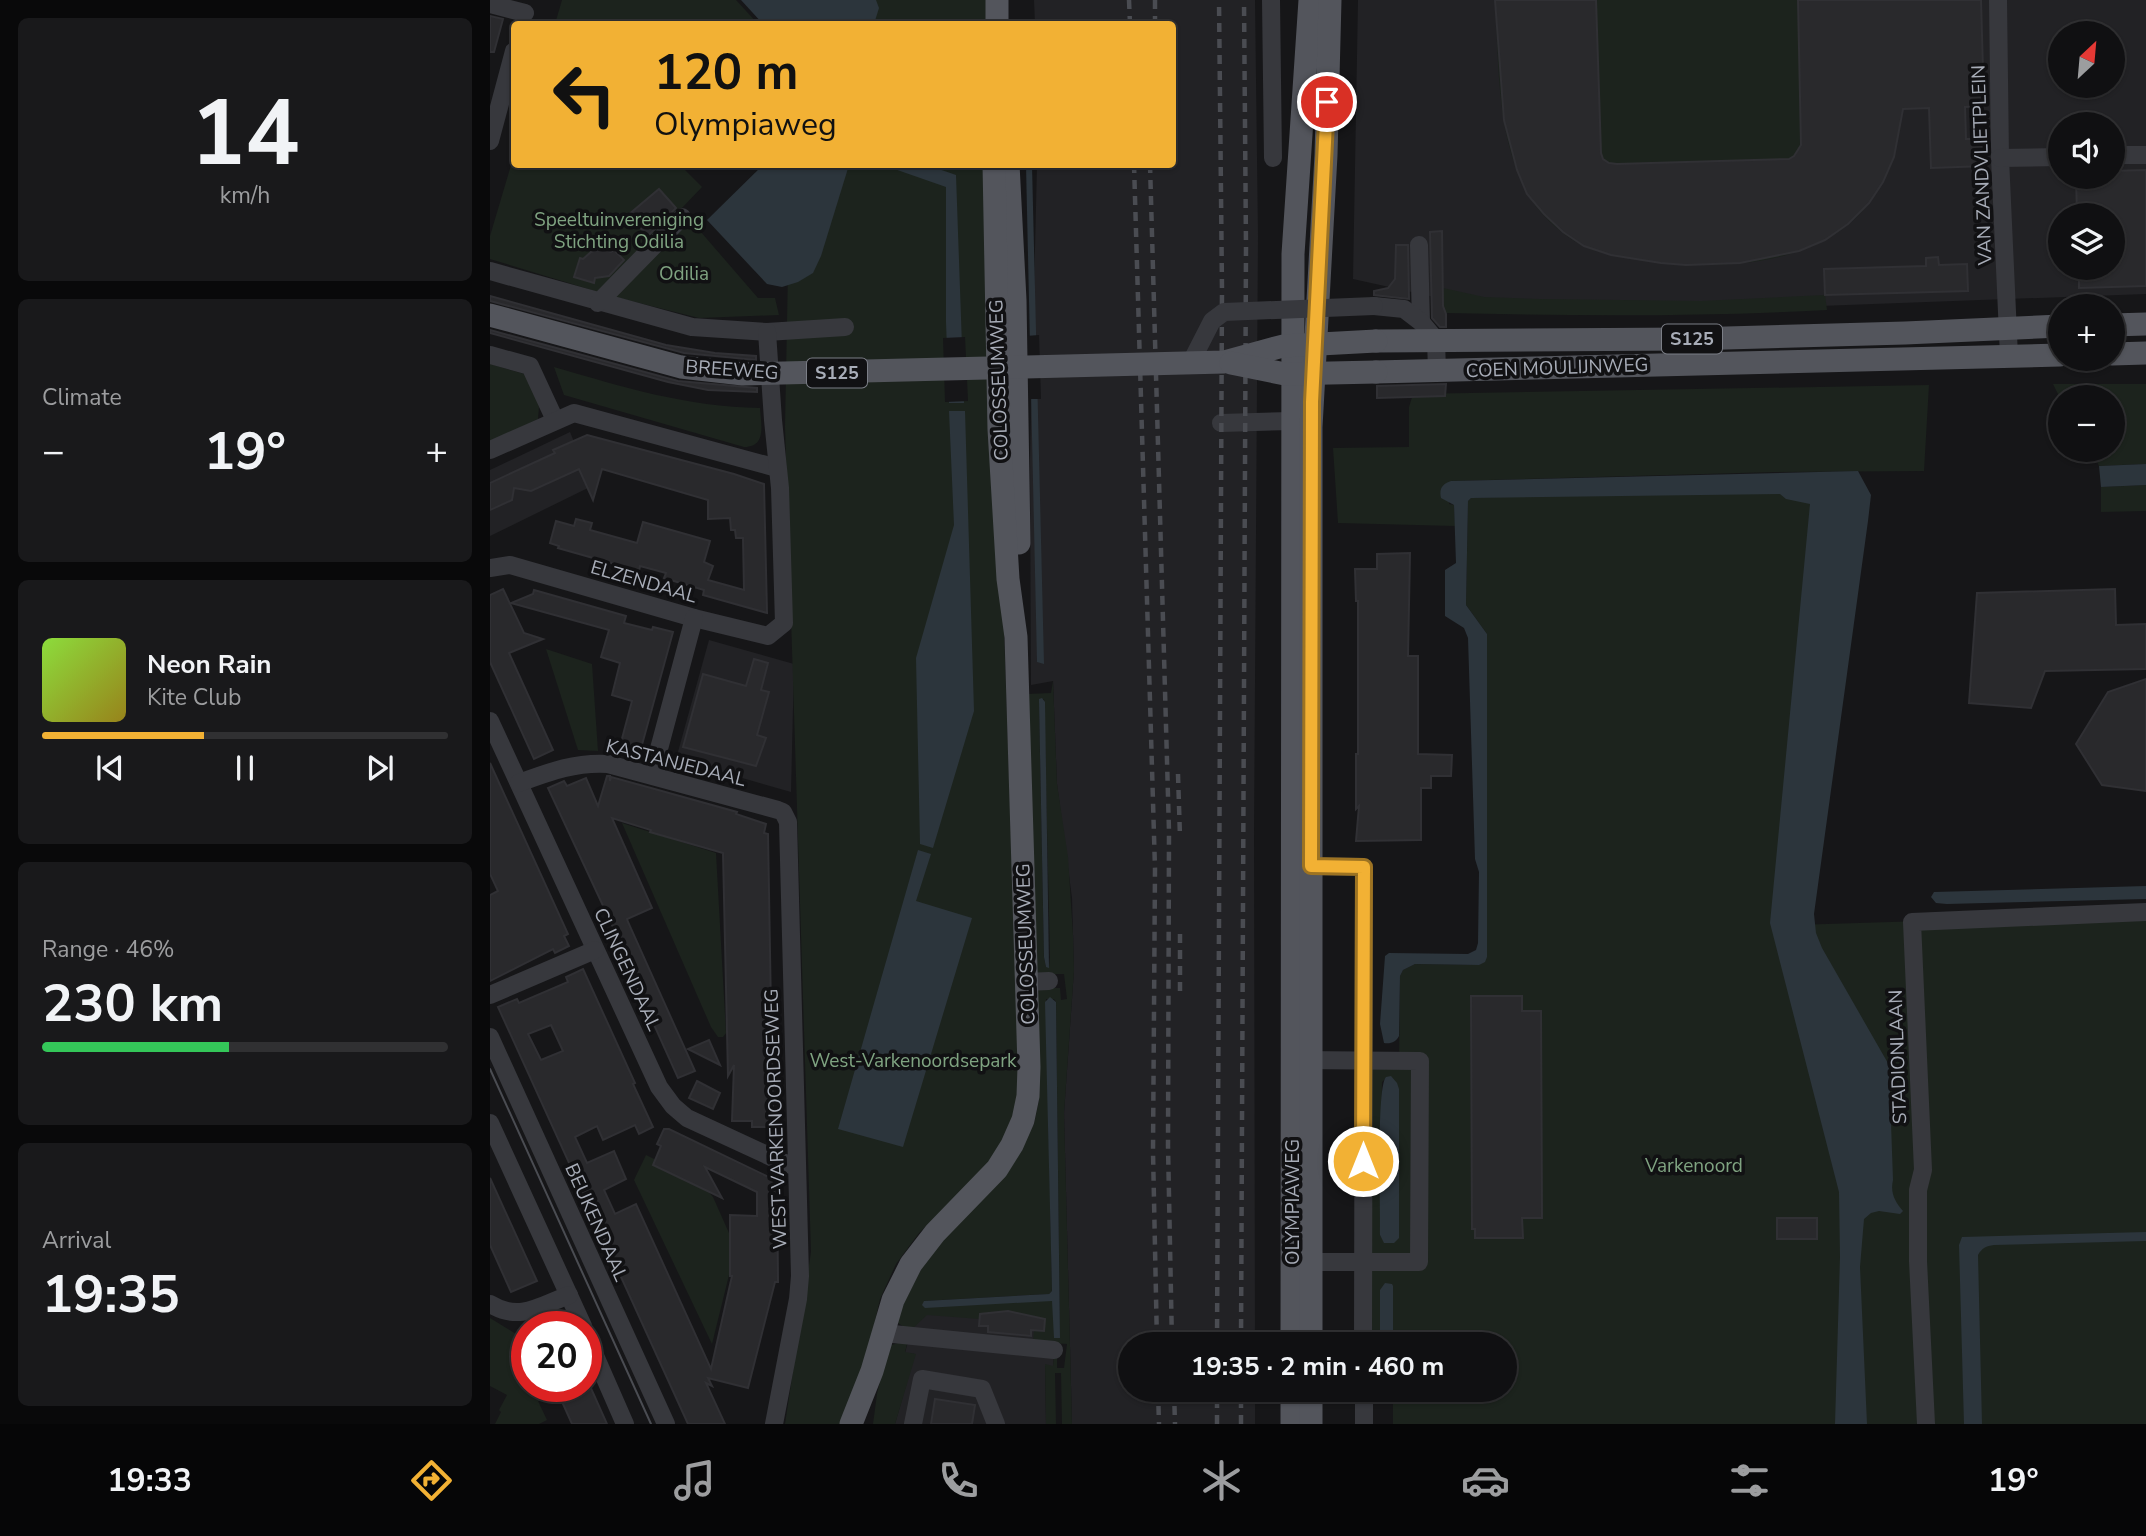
<!DOCTYPE html>
<meta charset="utf-8">
<style>
body{margin:0;font-family:"Nunito Sans",sans-serif;background:#19191b;color:#f1f3f6;height:100vh;display:flex;flex-direction:column;font-size:26px;white-space:nowrap}
*{box-sizing:border-box;margin:0}
p{font-size:23px;color:#9c9d9f}
.icon{flex:none;width:38px;height:38px;fill:none;stroke:currentColor;stroke-width:2;stroke-linecap:round;stroke-linejoin:round}
.map{position:relative;flex:1;overflow:hidden}
.sheet{display:flex;flex-direction:column;gap:18px;padding:18px;background:#09090a;width:490px}
.sheet>*{flex:none}
.guide{position:absolute;left:21px;top:21px;width:665px;height:147px;border-radius:7px;box-shadow:0 2px 5px #0004,0 0 0 2px #303032;background:#f2b134;color:#111;overflow:hidden}
.needle{width:46px;rotate:26deg}
.tools{position:absolute;left:1558px;top:21px;display:grid;gap:14px}
.tools a{display:grid;place-items:center;width:77px;height:77px;border-radius:50%;background:#101012;box-shadow:0 2px 5px #0004,0 0 0 2px #303032;font-size:35px}
.speed{position:absolute;left:21px;top:1311px;display:flex;gap:14px;font-size:35px;font-weight:700;text-align:center}
.speed>*{display:grid;place-content:center;width:91px;height:91px;border-radius:50%;background:#101012;box-shadow:0 2px 5px #0004,0 0 0 2px #303032;line-height:1}
.speed .limit{border:10px solid #d22;background:#fff;color:#111}
.pin{position:absolute;display:grid;place-items:center;width:60px;height:60px;color:#fff;margin:-30px;border:4px solid #fff;border-radius:50%;box-shadow:0 2px 7px #0007}
.me{position:absolute;width:77px;margin:-38px;rotate:0deg;stroke-linejoin:round;filter:drop-shadow(0 0 5px #0008)}
.turn{display:flex;align-items:center;gap:24px;height:147px;padding:0 28px;font-size:32px}
.turn .icon{width:91px;height:91px;stroke-width:2.5}
.turn b{display:block;font-size:49px;line-height:60px}
.big{font-size:52px;font-weight:700;line-height:1.1}
.sheet .tile{flex:1;display:flex;flex-direction:column;justify-content:center;gap:10px;min-width:0;padding:0 24px;border-radius:10px;background:#19191b}
.sheet .dial{align-items:center;gap:0}
.dial b{font-size:91px;line-height:1}
.song{display:flex;align-items:center;gap:21px}
.cover{width:84px;height:84px;border-radius:10px;background:linear-gradient(135deg,hsl(90 70% 55%),hsl(50 70% 35%))}
.played{height:7px;border-radius:4px;background:linear-gradient(90deg,#f2b134 40%,#303032 40%)}
.keys{display:flex;justify-content:space-around;direction:ltr}
.heat{display:flex;justify-content:space-between;align-items:center;font-size:38px;direction:ltr}
.charge{height:10px;border-radius:5px;background:linear-gradient(90deg,#34c759 46%,#303032 0)}
.trip{position:absolute;left:628px;top:1332px;width:399px;height:70px;border-radius:35px;background:#101012;box-shadow:0 2px 5px #0004,0 0 0 2px #303032;font-weight:700;line-height:70px;text-align:center}
.dock{display:flex;height:112px;justify-content:space-around;align-items:center;background:#060607;color:#9c9d9f}
.dock .icon{width:49px;height:49px}
.dock .selected{color:#f2b134}
.dock b{font-size:32px;color:#f1f3f6}
main{display:flex;flex:1;min-height:0}
.map>svg:first-child{display:block}
</style>
<main>
<section class="sheet">
<div class="tile dial"><b>14</b><p>km/h</p></div>
<div class="tile"><p>Climate</p>
<div class="heat"><a>−</a><b class="big">19°</b><a>+</a></div>
</div>
<div class="tile">
<div class="song"><i class="cover"></i><div><b>Neon Rain</b><p>Kite Club</p></div></div>
<div class="played"></div>
<div class="keys"><svg class="icon" aria-label="previous" viewBox="0 0 24 24"><path d="M18 5L8 12l10 7zM5 5v14"/></svg><svg class="icon" aria-label="pause" viewBox="0 0 24 24"><path d="M8 5v14M16 5v14"/></svg><svg class="icon" aria-label="next" viewBox="0 0 24 24"><path d="M6 5l10 7-10 7zM19 5v14"/></svg></div>
</div>
<div class="tile"><p>Range · 46%</p><b class="big">230 km</b><div class="charge"></div></div>
<div class="tile"><p>Arrival</p><b class="big">19:35</b></div>
</section>
<div class="map">
<svg width="1656" height="1424" viewBox="0 0 1656 1424">
<rect width="100%" height="100%" fill="#161618"/>
<g fill="#222225" fill-rule="evenodd">
<polygon points="544,0 765,0 768,236 764,833 765,1344 640,1344 640,1390 765,1390 765,1424 582,1424 574,1113 584,970 582,898 567,784 563,681 541,685 540,459 547,165 682,164 682,24 545,24"/>
<path d="M868 0H1656V294L1330 306 967 302 863 279ZM1570 33H1622V86H1570ZM1570 124H1622V177H1570ZM1570 215H1622V268H1570Z"/>
<polygon points="80,432 102,486 0,536 0,470"/>
<polygon points="219,640 304,664 301,792 186,759"/>
<polygon points="563,1301 565,1338 563,1367 555,1365 556,1424 405,1424 425,1354 415,1353 427,1309 432,1305"/>
</g>
<g fill="#1c231d" fill-rule="evenodd">
<polygon points="72,0 246,0 268,24 65,24"/>
<rect x="302" y="0" width="194" height="24"/>
<path d="M1005 0H1415C1414 67 1422 143 1381 200 1332 270 1220 271 1145 259 1128 256 1110 254 1094 246 1073 236 1048 214 1037 192 1006 135 1009 63 1005 0Z"/>
<polygon points="24,155 24,164 190,165 212,187 191,209 268,298 285,298 289,315 209,318 121,296 0,259 0,236"/>
<polygon points="300,165 498,165 530,1095 517,1135 496,1169 429,1233 406,1264 390,1299 376,1361 355,1424 295,1424 321,1252 295,427"/>
<path d="M953 288 994 297 1050 299 1211 301 1335 295 1337 310C1210 317 1083 316 956 313L953 307Z"/>
<polygon points="0,364 38,375 49,407 48,419 0,442"/>
<path d="M64 367C133 387 197 407 270 408 271 424 277 447 254 447L74 395Z"/>
<polygon points="1563,384 1656,384 1656,464 1609,466 1602,450 1622,450 1622,397 1570,398"/>
<polygon points="1439,385 1434,471 1286,472 961,481 959,504 964,505 965,526 848,523 843,448 919,447 919,407 923,394"/>
<path d="M1348 485 1305 925 1656 914V1424H903V1390H1015V1344H903V1286L890 1290V1344H881V1271H908V1254L881 1253V1068H909L910 976 913 970 925 964 989 965 997 957V634L976 605 978 501 981 498ZM896 1078 904 1242 895 1243 890 1235 892 1082Z"/>
<polygon points="1656,485 1656,511 1611,512 1611,487"/>
<polygon points="56,649 102,664 108,751 88,750"/>
<path d="M563 681 567 784 578 857 583 935 584 970 574 1113 582 1424H572L571 1373H565L566 1424H556L555 1364 563 1366 564 1355H567V1368H574L577 1344 543 1342 544 1330 554 1331 555 1319 518 1311 491 1314 490 1319 437 1315 420 1331 405 1321 435 1261 533 1144 544 1124 549 1100 546 988H570L571 1000 577 999 574 974H545L537 694 561 693ZM554 699 560 957 559 967H556L554 957 549 702ZM556 999H564L566 1002 570 1338H565L563 1301H434L559 1294 562 1291Z"/>
<polygon points="132,823 226,853 236,1033 233,1037 228,1037 221,1027"/>
<polygon points="156,1155 210,1182 223,1197 239,1233 239,1275 222,1344 144,1180"/>
<polygon points="0,1318 26,1334 37,1364 37,1386 55,1386 61,1401 48,1401 57,1420 49,1424 5,1424 11,1412 9,1410 17,1395 0,1386"/>
<polygon points="418,1340 415,1352 426,1354 405,1424 383,1424 387,1394 398,1346"/>
</g>
<g fill="#2c353c">
<polygon points="251,0 386,0 389,8 384,24 273,24"/>
<polygon points="274,164 359,165 331,256 323,273 308,282 292,287 277,284 217,220"/>
<polygon points="393,165 437,165 466,175 474,403 459,403 456,322 456,187"/>
<polygon points="536,165 542,165 554,664 547,662"/>
<polygon points="459,411 475,411 484,711 443,848 430,844 426,658 464,525"/>
<polygon points="1656,464 1656,485 1611,487 1609,466"/>
<path d="M1368 471 1381 495 1378 521 1324 914 1326 933 1332 948 1399 1065 1403 1180C1400 1193 1405 1202 1413 1211L1410 1214 1389 1211 1381 1213 1374 1219 1370 1267 1377 1424H1345L1350 1257 1349 1192 1280 923 1320 504 1296 499 1290 494 981 498 978 501 976 605 997 634V957L995 962 989 965 925 964 913 970 910 976 909 1036C906 1042 901 1044 894 1043L890 1024 895 956 899 953 978 954 986 950 988 943 989 872 985 859 978 638 974 628 955 616V570L966 563 964 505 951 498C949 489 952 484 961 481Z"/>
<polygon points="552,698 555,702 559,968 556,967 554,957 549,702 549,699"/>
<polygon points="428,850 441,854 426,901 482,918 413,1147 348,1129"/>
<polygon points="1656,886 1656,899 1457,904 1446,903 1441,897 1444,892"/>
<polygon points="560,997 566,1002 570,1338 564,1338 562,1301 435,1308 432,1305 434,1301 559,1294 562,1291 555,1002"/>
<path d="M901 1076 907 1083 909 1089V1238L904 1243H894L890 1235C891 1210 886 1088 896 1077Z"/>
<path d="M1656 1232V1241L1504 1245C1496 1246 1492 1248 1488 1255L1492 1424H1474L1469 1245 1472 1237Z"/>
<polygon points="895,1283 902,1284 903,1286 903,1344 890,1344 890,1290"/>
</g>
<g fill="#161618">
<polygon points="549,335 551,399 538,399 536,336"/>
<polygon points="475,337 478,401 455,402 453,338"/>
</g>
<g fill="#29292c" stroke="#303034" stroke-width="2" fill-rule="evenodd">
<polygon points="1005,0 1106,0 1111,153 1113,159 1119,163 1127,164 1299,159 1304,156 1311,145 1308,0 1491,0 1494,106 1475,107 1476,139 1494,139 1495,166 1441,168 1439,108 1413,109 1404,157 1393,182 1379,203 1358,224 1335,240 1309,251 1250,263 1196,265 1171,263 1121,255 1094,246 1073,232 1054,214 1037,194 1027,170 1014,120"/>
<polygon points="0,16 13,19 4,52 0,52"/>
<polygon points="1656,170 1656,286 1589,288 1589,268 1622,268 1622,215 1587,215 1586,177 1622,177 1622,171"/>
<polygon points="169,189 186,208 158,236 138,215"/>
<polygon points="952,231 953,306 956,314 956,327 950,327 942,318 940,232"/>
<polygon points="906,245 918,245 919,299 884,295 884,291 898,288 905,279"/>
<polygon points="111,249 121,252 124,250 134,260 119,276 105,278 104,283 84,277 90,258 93,259 101,252"/>
<polygon points="1448,257 1449,265 1477,264 1478,291 1335,295 1334,269 1436,266 1436,258"/>
<polygon points="0,296 176,345 225,353 266,356 266,360 194,353 0,301"/>
<polygon points="0,330 188,381 267,388 267,392 218,390 178,382 0,333"/>
<polygon points="956,384 955,396 887,398 887,386"/>
<polygon points="97,435 244,474 274,484 277,613 213,595 214,590 174,578 176,573 150,566 149,571 68,548 69,546 60,543 66,521 84,526 86,519 102,523 100,530 147,543 153,522 220,541 214,562 223,566 218,580 254,590 253,538 246,538 245,530 241,530 240,518 218,519 218,500 112,469 103,500 89,469 41,491 24,488 22,500 0,510 0,483 65,453 63,450"/>
<polygon points="920,553 918,656 928,656 928,754 962,755 961,776 941,776 941,788 931,788 931,840 866,841 869,806 866,809 866,754 868,754 868,601 866,601 865,569 887,569 887,554"/>
<polygon points="13,589 34,633 53,639 19,653 63,750 44,759 0,662 0,595"/>
<polygon points="1625,589 1626,625 1656,624 1656,669 1555,671 1541,708 1479,703 1487,593"/>
<polygon points="44,590 136,616 134,623 162,630 163,627 183,632 150,752 130,746 142,701 122,695 130,663 111,657 119,630 21,603 43,594"/>
<polygon points="264,659 278,663 271,690 279,692 267,735 276,738 266,766 193,747 213,674 256,686"/>
<polygon points="1656,679 1656,791 1612,785 1586,744 1618,692"/>
<polygon points="0,763 78,934 74,936 79,946 65,953 63,949 0,981 0,895 8,891 0,874"/>
<polygon points="117,776 120,776 120,781 121,777 161,788 247,812 246,814 276,824 274,833 278,834 283,1127 262,1127 262,1121 242,1121 244,1065 238,1076 233,853 160,832 161,830 122,818 162,908 137,919 138,922 205,1071 188,1078 134,958 137,957 58,788 74,781 77,786 96,778 108,806"/>
<path d="M93 969 145 1083 143 1084 163 1127 149 1134 145 1125 113 1140 107 1126 85 1137 97 1163 124 1151 136 1179 114 1190 125 1214 146 1204 221 1369 242 1276H240V1215L267 1216V1192L215 1167 232 1198 163 1165 171 1146 167 1144 174 1129H179L287 1181 288 1282H285L258 1388 218 1378 222 1386 216 1383 235 1424H198L8 1007 27 999 29 1003 78 982 76 977ZM61 1025 73 1051 51 1060 38 1034Z"/>
<polygon points="981,996 1032,996 1032,1011 1051,1011 1052,1218 1032,1218 1033,1238 985,1238 985,1229 982,1229"/>
<polygon points="219,1040 230,1065 198,1049"/>
<polygon points="207,1081 230,1093 223,1109 199,1098"/>
<polygon points="0,1178 47,1281 21,1292 0,1245"/>
<rect x="1287" y="1218" width="40" height="21"/>
<polygon points="518,1311 555,1319 554,1331 541,1330 541,1336 498,1332 498,1326 489,1326 490,1314"/>
<polygon points="65,1386 100,1386 117,1424 82,1424"/>
<polygon points="445,1399 485,1405 482,1424 441,1424"/>
</g>
<g fill="none" stroke-linecap="round" stroke-linejoin="round">
<g stroke="#37383d" stroke-width="18">
<polyline points="781,0 783,158"/>
<polyline points="1508,0 1510,158 1519,356"/>
<polyline points="0,4 35,13"/>
<polyline points="0,141 24,51"/>
<polyline points="1622,155 1656,155"/>
<polyline points="1510,158 1570,157"/>
<polyline points="929,245 931,322"/>
<polyline points="0,271 202,327 277,332 355,327"/>
<polyline points="108,303 192,217"/>
<polyline points="884,306 914,309 931,322 946,340 947,371"/>
<polyline points="0,355 40,366 65,420"/>
<polyline points="731,423 802,421"/>
<polyline points="0,450 84,413 287,468"/>
<polyline points="0,568 20,565 204,618 278,636 294,623 290,488 283,420 277,332"/>
<polyline points="0,721 169,1087 183,1106 197,1118 292,1162 307,1167"/>
<polyline points="162,775 204,618"/>
<path d="M29 783C59 772 85 762 118 764L288 810 293 812 298 822 310 1276 308 1299 284 1424"/>
<polyline points="810,866 874,867 873,1344"/>
<polyline points="536,982 559,981"/>
<polyline points="0,995 105,950"/>
<polyline points="0,1037 176,1424"/>
<polyline points="808,1060 930,1061 929,1262 811,1262"/>
<polyline points="0,1123 93,1326"/>
<path d="M0 1304C29 1322 50 1306 79 1295"/>
<polyline points="393,1333 564,1350"/>
<polyline points="96,1335 135,1424"/>
<polyline points="874,1390 874,1424"/>
<polyline points="423,1424 432,1379 492,1389 506,1424"/>
<polyline points="1436,1424 1428,1261 1428,1190 1433,1170 1422,922 1656,912"/>
</g>
<g stroke="#53555c" stroke-width="23">
<polyline points="507,0 507,24"/>
<polyline points="518,164 525,300 529,543"/>
<polyline points="1622,325 1656,324"/>
<polyline points="886,341 1200,339 1415,333 1570,326"/>
<polyline points="1622,354 1656,353"/>
<polyline points="886,372 1570,355"/>
<polyline points="802,1344 803,254 820,0"/>
<polyline points="821,1344 821,427 836,155 840,0"/>
<polyline points="361,1424 382,1371 403,1300 421,1264 445,1233 507,1169 522,1145 533,1120 538,1096 539,1067 526,637 518,579 509,429 504,164"/>
<polyline points="802,1424 802,1390"/>
<polyline points="821,1424 821,1390"/>
</g>
<polyline stroke="#4a4c52" stroke-width="2" points="0,1069 161,1424"/>
<g stroke="#4a4c52" stroke-width="4.5" stroke-dasharray="9 7" stroke-linecap="butt">
<polyline points="639,0 640,24"/>
<polyline points="665,0 665,24"/>
<polyline points="644,164 665,869 663,1152 667,1344"/>
<polyline points="660,164 679,831 678,1146 682,1344"/>
<polyline points="688,774 690,837"/>
<polyline points="690,991 690,931"/>
<polyline points="727,1344 732,290 729,0"/>
<polyline points="751,1344 756,247 754,0"/>
<polyline points="668,1390 669,1424"/>
<polyline points="684,1390 685,1424"/>
<polyline points="727,1424 727,1390"/>
<polyline points="751,1424 751,1390"/>
</g>
<polyline stroke="#37383d" stroke-width="18" points="701,362 722,321 734,312 884,306"/>
<g stroke="#53555c" stroke-width="23">
<polyline points="0,315 191,367 253,374 734,362 793,346 886,341"/>
<polyline points="741,363 795,374 886,372"/>
</g>
</g>
<g fill="none" stroke-linecap="round" stroke-linejoin="round">
<g stroke="#9d7322" stroke-width="18">
<polyline id="route" points="837,102 822,402 821,866 874,867 873,1161"/>
</g>
<use href="#route" stroke="#f2b134" stroke-width="12"/>
</g>
<g text-anchor="middle" stroke-width="7" stroke-linejoin="round" paint-order="stroke">
<g fill="#111113" stroke="#7b7e86" stroke-width="2">
<rect x="1172" y="324.5" width="60" height="29" rx="5"/>
<rect x="317" y="358.5" width="60" height="29" rx="5"/>
</g>
<g font-size="18" font-weight="bold" fill="#a8adb8">
<text x="1202" y="345">S125</text>
<text x="347" y="379">S125</text>
</g>
<g font-size="19" fill="#a8adb8" stroke="#111113">
<text transform="translate(1491 165) rotate(-92)" y="7">VAN ZANDVLIETPLEIN</text>
<text transform="translate(1067 367) rotate(-2)" y="7">COEN MOULIJNWEG</text>
<text transform="translate(242 369) rotate(4)" y="7">BREEWEG</text>
<text transform="translate(508 380) rotate(-92)" y="7">COLOSSEUMWEG</text>
<text transform="translate(154 581) rotate(16)" y="7">ELZENDAAL</text>
<text transform="translate(186 762) rotate(14)" y="7">KASTANJEDAAL</text>
<text transform="translate(535 944) rotate(-92)" y="7">COLOSSEUMWEG</text>
<text transform="translate(138 969) rotate(65)" y="7">CLINGENDAAL</text>
<text transform="translate(1407 1057) rotate(-92)" y="7">STADIONLAAN</text>
<text transform="translate(285 1119) rotate(-92)" y="7">WEST-VARKENOORDSEWEG</text>
<text transform="translate(802 1202) rotate(-90)" y="7">OLYMPIAWEG</text>
<text transform="translate(107 1222) rotate(66)" y="7">BEUKENDAAL</text>
</g>
<g font-size="19" fill="#7fa381" stroke="#111113">
<text x="129" y="226">Speeltuinvereniging<tspan x="129" dy="22">Stichting Odilia</tspan></text>
<text x="194" y="280">Odilia</text>
<text x="423" y="1067">West-Varkenoordsepark</text>
<text x="1204" y="1172">Varkenoord</text>
</g>
</g>
</svg>
<div class="tools">
<a><svg class="needle" viewBox="-14 -14 28 28"><path d="M0-13l5 13h-10z" fill="#e53935"/><path d="M0 13l5-13h-10z" fill="#9c9d9f"/></svg></a>
<a><svg class="icon" aria-label="sound" viewBox="0 0 24 24"><path d="M4 9h4l5-4v14l-5-4H4zM17 9q2 3 0 6"/></svg></a>
<a><svg class="icon" aria-label="layers" viewBox="0 0 24 24"><path d="M12 4l9 5-9 5-9-5zM3 14l9 5 9-5"/></svg></a>
<a>+</a>
<a>−</a>
</div>
<div class="speed"><div class="limit">20</div></div>
<div class="pin" style="left:837px;top:102px;background:#d93025"><svg class="icon" aria-label="arrive" viewBox="0 0 24 24"><path d="M6 21V4h12l-3 4 3 4H6"/></svg></div>
<svg class="me" style="left:873px;top:1161px" viewBox="-20 -20 40 40"><circle r="17" fill="#f2b134" stroke="#fff" stroke-width="3"/><path d="M0-11L8 9 0 5-8 9z" fill="#fff"/></svg>
<div class="trip">19:35 · 2 min · 460 m</div>
<div class="guide">
<div class="turn"><svg class="icon" aria-label="left" viewBox="0 0 24 24"><path d="M17 20v-9H6M10 6l-5 5 5 5"/></svg><div><b>120 m</b>Olympiaweg</div></div>
</div>
</div>
</main>
<nav class="dock">
<b>19:33</b>
<svg class="icon selected" aria-label="directions" viewBox="0 0 24 24"><path d="M12 3l9 9-9 9-9-9zM9 14v-3h6M13 9l2 2-2 2"/></svg>
<svg class="icon" aria-label="music" viewBox="0 0 24 24"><path d="M9 18V5l10-2v13"/><circle cx="6" cy="18" r="3"/><circle cx="16" cy="16" r="3"/></svg>
<svg class="icon" aria-label="phone" viewBox="0 0 24 24"><path d="M5 4h4l2 5-3 2q2 4 5 5l2-3 5 2v4C11 20 4 13 5 4z"/></svg>
<svg class="icon" aria-label="climate" viewBox="0 0 24 24"><path d="M12 3v18M4 7l16 10M4 17L20 7"/></svg>
<svg class="icon" aria-label="car" viewBox="0 0 24 24"><path d="M5 17H2v-5l4-1 3-4h7l3 4 3 1v5h-3M9 17h6M6 11h13"/><circle cx="7" cy="17" r="2"/><circle cx="17" cy="17" r="2"/></svg>
<svg class="icon" aria-label="filters" viewBox="0 0 24 24"><path d="M4 7h16M4 17h16"/><circle cx="9" cy="7" r="2"/><circle cx="15" cy="17" r="2"/></svg>
<b>19°</b>
</nav>
